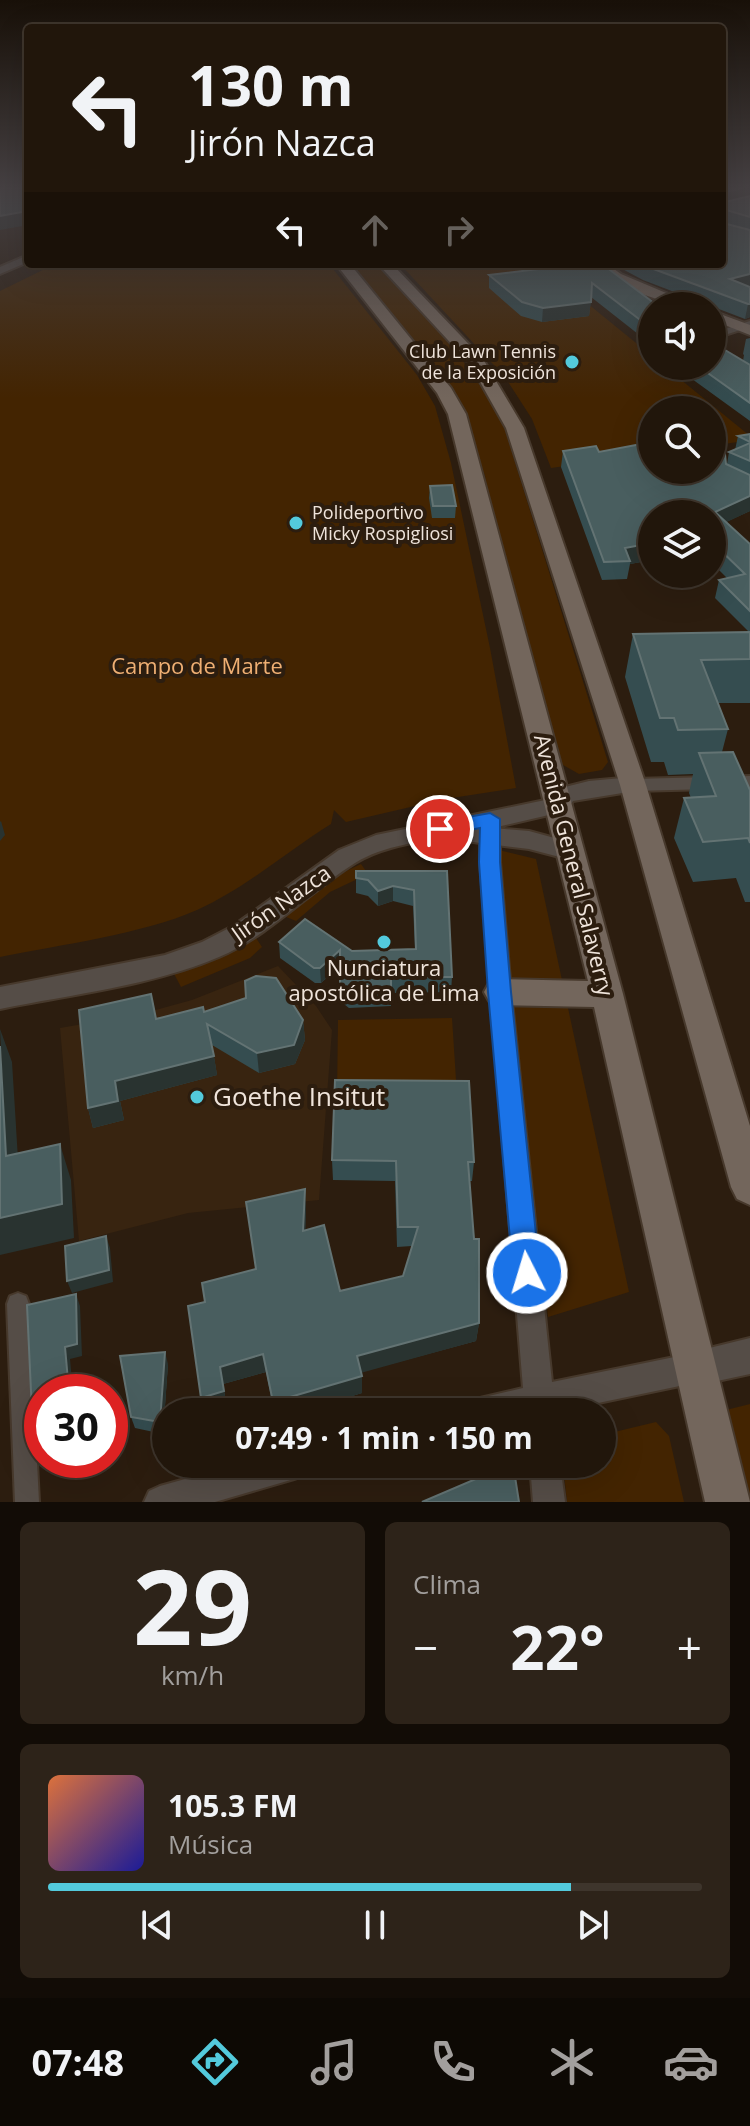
<!DOCTYPE html>
<html lang="es">
<meta charset="utf-8">
<style>
body{margin:0;font-family:"Open Sans",sans-serif;background:#2d2319;color:#f1f3f6;height:100vh;display:flex;flex-direction:column;font-size:30px;white-space:nowrap}
*{box-sizing:border-box;margin:0}
p{font-size:26px;color:#a29f9d}
.icon{flex:none;width:44px;height:44px;fill:none;stroke:currentColor;stroke-width:2;stroke-linecap:round;stroke-linejoin:round}
.map{position:relative;height:1502px;overflow:hidden}
.sheet{display:flex;flex-direction:column;gap:20px;padding:20px;background:#120c06;flex:1}
.sheet>*{flex:none}
.top-card{position:absolute;left:24px;top:24px;width:702px;height:244px;border-radius:8px;box-shadow:0 8px 32px #0002,0 0 0 2px #3e352c;background:#21160b;color:#f1f3f6;overflow:hidden}
.buttons{position:absolute;left:638px;top:292px;display:grid;gap:16px}
.buttons a{display:grid;place-items:center;width:88px;height:88px;border-radius:50%;background:#21160b;box-shadow:0 8px 32px #0002,0 0 0 2px #3e352c;font-size:40px}
.speed{position:absolute;left:24px;top:1374px;display:flex;gap:16px;font-size:40px;font-weight:700;text-align:center}
.speed>*{display:grid;place-content:center;width:104px;height:104px;border-radius:50%;background:#21160b;box-shadow:0 8px 32px #0002,0 0 0 2px #3e352c;line-height:1}
.speed .limit{border:12px solid #d22;background:#fff;color:#111}
.pin{position:absolute;display:grid;place-items:center;width:68px;height:68px;color:#fff;margin:-34px;border:4px solid #fff;border-radius:50%;box-shadow:0 2px 8px #0007}
.me{position:absolute;width:88px;margin:-44px;rotate:355deg;stroke-linejoin:round;filter:drop-shadow(0 0 6px #0008)}
.turn{display:flex;align-items:center;gap:28px;height:168px;padding:0 32px;font-size:36px}
.turn .icon{width:104px;height:104px;stroke-width:2.5}
.turn b{display:block;font-size:56px;line-height:68px}
.lanes{display:flex;align-items:center;height:76px;padding:0 32px;background:#0003;justify-content:center;gap:40px;direction:ltr}
.lanes .off{opacity:.35}
.big{font-size:60px;font-weight:700;line-height:1.1}
.sheet .card{flex:1;display:flex;flex-direction:column;justify-content:center;gap:12px;min-width:0;padding:0 28px;border-radius:12px;background:#2d2319}
.sheet .dial{align-items:center;gap:0}
.dial b{font-size:104px;line-height:1}
.song{display:flex;align-items:center;gap:24px}
.cover{width:96px;height:96px;border-radius:12px;background:linear-gradient(135deg,hsl(20 70% 55%),hsl(240 70% 35%))}
.played{height:8px;border-radius:4px;background:linear-gradient(90deg,#53cadc 80%,#3e352c 80%)}
.keys{display:flex;justify-content:space-around;direction:ltr}
.heat{display:flex;justify-content:space-between;align-items:center;font-size:44px;direction:ltr}
.sheet .tiles{flex:1;display:grid;gap:20px;grid-template-columns:1fr 1fr}
.card:last-child{grid-column:span 2}
.trip{position:absolute;left:152px;top:1398px;width:464px;height:80px;border-radius:40px;background:#21160b;box-shadow:0 8px 32px #0002,0 0 0 2px #3e352c;font-weight:700;line-height:80px;text-align:center}
.dock{display:flex;height:128px;justify-content:space-around;align-items:center;background:#0d0904;color:#a29f9d}
.dock .icon{width:56px;height:56px}
.dock .active{color:#53cadc}
.dock b{font-size:36px;color:#f1f3f6}
.map>svg:first-child{display:block}
</style>
<div class="map">
<svg width="750" height="1502" viewBox="0 0 750 1502">
<rect width="100%" height="100%" fill="#2c1d0f"/>
<polygon fill="#382410" points="278,966 316,1006 332,1030 319,1200 188,1213 79,1241 60,1028 141,1014 192,1000"/>
<g fill="#432401">
<path d="M55 264H329L417 375 435 406 451 463 490 648 516 788 445 799 346 822 334 810 331 824C286 852 246 888 197 910 143 934 59 945 0 957V291Z"/>
<path d="M350 264H377C425 316 475 365 505 430L608 762 602 770 579 774 556 761 497 535 485 476 461 405 438 368Z"/>
<polygon points="400,264 539,264 652,356 652,366 664,366 750,436 750,440 712,446 712,410 652,410 652,454 551,468 532,419 505,377"/>
<polygon points="495,849 536,859 629,1292 548,1317"/>
<path d="M361 864 368 874 330 892 296 921 286 917C307 894 332 877 361 864Z"/>
<polygon points="254,935 262,947 250,958 181,987 172,970"/>
<polygon points="452,1018 457,1095 337,1097 338,1020"/>
<polygon points="750,1404 750,1502 710,1414"/>
<polygon points="656,1422 669,1436 684,1502 567,1502 563,1464 602,1464 602,1435"/>
</g>
<g fill="none" stroke-linecap="round" stroke-linejoin="round">
<g stroke="#47392c" stroke-width="4">
<polygon id="pedestrian" points="18,1293 26,1296 29,1304 39,1502 15,1502 7,1304 10,1296"/>
</g>
<g stroke="#47392c" stroke-width="4">
<g id="minor">
<polygon points="750,321 750,327 712,339 712,333"/>
<polygon points="750,776 750,788 633,791 624,785 633,779"/>
<polygon points="490,814 497,816 500,821 500,862 511,992 552,1382 694,1353 704,1358 709,1368 704,1378 694,1383 555,1412 463,1412 467,1401 523,1388 480,862 480,821 483,816"/>
<polygon points="239,1464 309,1464 305,1475 294,1479 215,1502 144,1502 149,1491 160,1486"/>
<polygon points="530,1464 560,1464 565,1502 533,1502"/>
</g>
</g>
<g stroke="#47392c" stroke-width="4">
<g id="tertiary">
<polygon points="28,255 28,262 0,274 0,267"/>
<polygon points="712,344 750,370 750,380 712,354"/>
<path d="M633 777 641 780 644 785 641 790 573 801 566 811 493 828 529 831 580 845 583 851 580 857 571 860 529 849 465 841 454 835C421 842 384 845 355 863 309 892 270 935 219 957 151 986 73 994 0 1009V987L165 955 202 942 233 926 339 850 376 835 550 799 557 789 589 781Z"/>
<polygon points="750,1338 750,1374 694,1386 681,1381 676,1368 681,1355"/>
</g>
</g>
<g stroke="#47392c" stroke-width="4">
<g id="secondary">
<polygon points="336,264 350,264 451,388 466,414 623,994 750,1502 705,1502 594,1007 500,1005 489,1001 484,992 489,983 500,979 588,981 448,414 437,393"/>
<polygon points="378,264 392,264 483,359 524,428 646,785 750,1126 750,1205 737,1199 731,1187 620,785 506,428 470,364"/>
<path d="M591 264H607L621 274 697 306C667 306 613 287 591 264Z"/>
<polygon points="712,311 750,325 750,335 712,320"/>
</g>
</g>
<use href="#pedestrian" fill="#554d47" fill-rule="evenodd"/>
<use href="#minor" fill="#554d47" fill-rule="evenodd"/>
<use href="#tertiary" fill="#554d47" fill-rule="evenodd"/>
<use href="#secondary" fill="#73665c" fill-rule="evenodd"/>
</g>
<g fill="#354d50">
<polygon points="722,188 750,188 750,230 723,222 750,230 750,317 745,319 643,280 613,264 722,264"/>
<polygon points="550,264 602,264 652,306 652,345 591,297 589,316 542,322 521,316 489,288 489,275 555,267"/>
<polygon points="750,338 750,421 681,371 682,369 678,366 712,366 743,361 744,355 743,354 746,339"/>
<polygon points="750,434 750,511 726,522 750,544 750,703 718,703 728,729 722,752 750,790 750,902 745,902 736,878 693,882 674,838 684,798 691,798 689,793 693,774 668,775 664,762 651,762 625,677 633,634 749,632 715,598 719,580 727,578 712,563 712,514 652,514 652,560 630,564 627,579 602,580 561,467 563,451 599,452 652,470 727,464 729,452 735,450 738,436"/>
<polygon points="430,486 456,506 455,518 432,518 429,498"/>
<polygon points="447,871 452,977 451,992 391,993 391,1006 349,1008 340,1001 340,966 321,983 315,983 280,958 279,942 352,951 415,949 413,906 393,901 378,906 368,896 356,893 356,878"/>
<polygon points="204,1012 303,1020 305,1040 295,1064 259,1073 212,1045 217,1075 120,1101 124,1120 93,1128 88,1108 156,1018"/>
<polygon points="332,1160 474,1162 472,1181 470,1181 479,1323 476,1341 361,1372 362,1393 300,1412 274,1412 266,1372 223,1384 227,1408 215,1412 204,1412 201,1398 205,1302 256,1269 306,1209 305,1230 340,1291 403,1276 412,1246 397,1247 395,1181 333,1180"/>
<polygon points="168,1364 163,1434 135,1428 131,1417"/>
</g>
<g fill="#293330">
<polygon points="744,188 750,188 750,198 722,204 724,192"/>
<polygon points="28,211 28,225 0,230 0,216"/>
<polygon points="750,274 750,287 730,279"/>
<polygon points="591,302 589,316 542,322 543,308"/>
<polygon points="748,304 750,304 750,317 745,319"/>
<polygon points="750,496 750,511 712,529 715,512"/>
<polygon points="652,543 652,560 630,564 630,561 625,548"/>
<polygon points="1,821 5,835 0,841 0,822"/>
<polygon points="393,886 393,901 378,906 378,891"/>
<polygon points="340,950 340,965 321,983 320,968"/>
<polygon points="303,1020 305,1040 295,1064 259,1073 257,1053"/>
<polygon points="0,1029 12,1062 20,1191 6,1156"/>
<polygon points="214,1056 217,1075 120,1101 124,1120 93,1128 88,1108 115,1081"/>
<polygon points="60,1144 71,1180 74,1238 0,1255 0,1218"/>
<polygon points="305,1189 306,1209 305,1250 303,1231"/>
<polygon points="106,1236 110,1248 113,1282 72,1293 67,1281"/>
<polygon points="76,1294 80,1306 82,1356 70,1359 73,1392 69,1392 65,1347"/>
<polygon points="479,1323 476,1341 357,1374 357,1356"/>
<polygon points="165,1352 168,1364 163,1434 160,1422"/>
<polygon points="263,1354 266,1372 223,1384 227,1408 215,1412 204,1412 201,1398 220,1367"/>
<polygon points="362,1376 362,1393 300,1412 275,1412 273,1402"/>
<polygon points="42,1454 42,1460 60,1461 40,1467 34,1456"/>
</g>
<g fill="#495e5f" stroke="#637373" stroke-width="2">
<polygon points="0,188 28,188 28,211 0,216"/>
<polygon points="722,188 744,188 724,192 722,196"/>
<polygon points="750,196 750,217 723,209 723,223 750,230 750,274 730,279 750,287 750,304 748,304 640,264 722,264 722,199 725,202"/>
<polygon points="570,264 602,264 658,306 652,306 652,329 592,283 591,302 543,308 522,302 489,275 572,265"/>
<polygon points="725,350 750,365 750,403 698,366 712,366 712,352"/>
<polygon points="750,434 750,442 738,436"/>
<polygon points="652,442 652,470 712,470 712,460 725,454 726,464 750,475 750,496 715,512 750,544 750,611 719,580 745,574 712,542 712,514 652,514 652,543 625,548 630,561 604,562 563,451 596,446 599,452"/>
<polygon points="750,443 750,461 729,452"/>
<polygon points="452,485 456,506 433,506 430,486"/>
<polygon points="750,632 750,659 701,660 728,729 678,730 674,718 660,718 633,634"/>
<polygon points="733,752 750,790 750,843 748,838 703,842 684,798 716,796 699,753"/>
<polygon points="356,871 447,871 452,977 391,977 391,991 349,992 340,986 340,950 320,968 314,968 279,942 305,919 352,951 416,949 414,890 393,886 378,891 368,880 356,878"/>
<polygon points="256,976 276,978 303,1020 294,1045 257,1053 207,1024 214,1056 115,1081 118,1101 88,1108 79,1010 151,994 156,1019 203,1007 204,1012 246,998 245,981"/>
<polygon points="0,1046 6,1156 60,1144 62,1204 0,1218"/>
<polygon points="335,1080 469,1081 474,1162 468,1162 474,1239 479,1239 479,1323 357,1356 362,1376 273,1402 263,1354 220,1367 224,1391 201,1398 188,1306 205,1302 202,1283 256,1269 246,1202 305,1189 303,1231 324,1225 340,1291 403,1276 418,1227 398,1227 396,1161 332,1160"/>
<polygon points="106,1236 109,1270 67,1281 65,1246"/>
<polygon points="76,1294 77,1344 65,1347 69,1392 42,1392 42,1454 34,1456 27,1305"/>
<polygon points="165,1352 160,1422 131,1417 120,1356"/>
<polygon points="511,1464 513,1464 519,1502 422,1502"/>
</g>
<linearGradient id="sky" x2="0" y2="1"><stop stop-color="#181008"/><stop offset="0.47" stop-color="#454042"/><stop offset="1" stop-color="#454042" stop-opacity="0"/></linearGradient>
<rect width="750" height="398" fill="url(#sky)"/>
<polygon fill="#1a73e8" stroke="#114b97" stroke-width="2" points="490,813 500,819 500,862 511,992 540,1273 536,1283 527,1287 517,1283 513,1273 488,992 479,862 480,828 440,836 430,829 440,822"/>
<g fill="#53cadc" stroke="#2c1d0f" stroke-width="3">
<circle cx="572" cy="362" r="8"/>
<circle cx="296" cy="523" r="8"/>
<circle cx="384" cy="942" r="8"/>
<circle cx="197" cy="1097" r="8"/>
</g>
<g text-anchor="middle" stroke-width="8" stroke-linejoin="round" paint-order="stroke">
<g font-size="18" fill="#efe4db" stroke="#2c1d0f" text-anchor="end">
<text x="556" y="358">Club Lawn Tennis<tspan x="556" dy="21">de la Exposición</tspan></text>
<text x="312" y="519" text-anchor="start">Polideportivo<tspan x="312" dy="21">Micky Rospigliosi</tspan></text>
</g>
<g font-size="22" fill="#efaf73" stroke="#2c1d0f">
<text x="197" y="674">Campo de Marte</text>
</g>
<g font-size="22" fill="#efe4db" stroke="#2c1d0f">
<text transform="translate(574 865) rotate(76)" y="8">Avenida General Salaverry</text>
<text transform="translate(281 903) rotate(-35)" y="8">Jirón Nazca</text>
</g>
<g font-size="22" fill="#efe4db" stroke="#2c1d0f">
<text x="384" y="976">Nunciatura<tspan x="384" dy="25">apostólica de Lima</tspan></text>
</g>
<g font-size="26" fill="#efe4db" stroke="#2c1d0f" text-anchor="start">
<text x="213" y="1106">Goethe Insitut</text>
</g>
</g>
</svg>
<div class="buttons">
<a><svg class="icon" aria-label="sound" viewBox="0 0 24 24"><path d="M4 9h4l5-4v14l-5-4H4zM17 9q2 3 0 6"/></svg></a>
<a><svg class="icon" aria-label="search" viewBox="0 0 24 24"><circle cx="10" cy="10" r="6"/><path d="M15 15l6 6"/></svg></a>
<a><svg class="icon" aria-label="layers" viewBox="0 0 24 24"><path d="M12 4l9 5-9 5-9-5zM3 14l9 5 9-5"/></svg></a>
</div>
<div class="speed"><div class="limit">30</div></div>
<div class="pin" style="left:440px;top:829px;background:#d93025"><svg class="icon" aria-label="arrive" viewBox="0 0 24 24"><path d="M6 21V4h12l-3 4 3 4H6"/></svg></div>
<svg class="me" style="left:527px;top:1273px" viewBox="-20 -20 40 40"><circle r="17" fill="#1a73e8" stroke="#fff" stroke-width="3"/><path d="M0-11L8 9 0 5-8 9z" fill="#fff"/></svg>
<div class="trip">07:49 · 1 min · 150 m</div>
<div class="top-card">
<div class="turn"><svg class="icon" aria-label="left" viewBox="0 0 24 24"><path d="M17 20v-9H6M10 6l-5 5 5 5"/></svg><div><b>130 m</b>Jirón Nazca</div></div>
<div class="lanes"><svg class="icon" aria-label="left" viewBox="0 0 24 24"><path d="M17 20v-9H6M10 6l-5 5 5 5"/></svg><svg class="icon off" aria-label="ahead" viewBox="0 0 24 24"><path d="M12 20V5M6 11l6-6 6 6"/></svg><svg class="icon off" aria-label="right" viewBox="0 0 24 24"><path d="M7 20v-9h11M14 6l5 5-5 5"/></svg></div>
</div>
</div>
<section class="sheet">
<div class="tiles">
<div class="card dial"><b>29</b><p>km/h</p></div>
<div class="card"><p>Clima</p>
<div class="heat"><a>−</a><b class="big">22°</b><a>+</a></div>
</div>
<div class="card">
<div class="song"><i class="cover"></i><div><b>105.3 FM</b><p>Música</p></div></div>
<div class="played"></div>
<div class="keys"><svg class="icon" aria-label="previous" viewBox="0 0 24 24"><path d="M18 5L8 12l10 7zM5 5v14"/></svg><svg class="icon" aria-label="pause" viewBox="0 0 24 24"><path d="M8 5v14M16 5v14"/></svg><svg class="icon" aria-label="next" viewBox="0 0 24 24"><path d="M6 5l10 7-10 7zM19 5v14"/></svg></div>
</div>
</div>
</section>
<nav class="dock">
<b>07:48</b>
<svg class="icon active" aria-label="directions" viewBox="0 0 24 24"><path d="M12 3l9 9-9 9-9-9zM9 14v-3h6M13 9l2 2-2 2"/></svg>
<svg class="icon" aria-label="music" viewBox="0 0 24 24"><path d="M9 18V5l10-2v13"/><circle cx="6" cy="18" r="3"/><circle cx="16" cy="16" r="3"/></svg>
<svg class="icon" aria-label="phone" viewBox="0 0 24 24"><path d="M5 4h4l2 5-3 2q2 4 5 5l2-3 5 2v4C11 20 4 13 5 4z"/></svg>
<svg class="icon" aria-label="climate" viewBox="0 0 24 24"><path d="M12 3v18M4 7l16 10M4 17L20 7"/></svg>
<svg class="icon" aria-label="car" viewBox="0 0 24 24"><path d="M5 17H2v-5l4-1 3-4h7l3 4 3 1v5h-3M9 17h6M6 11h13"/><circle cx="7" cy="17" r="2"/><circle cx="17" cy="17" r="2"/></svg>
</nav>
